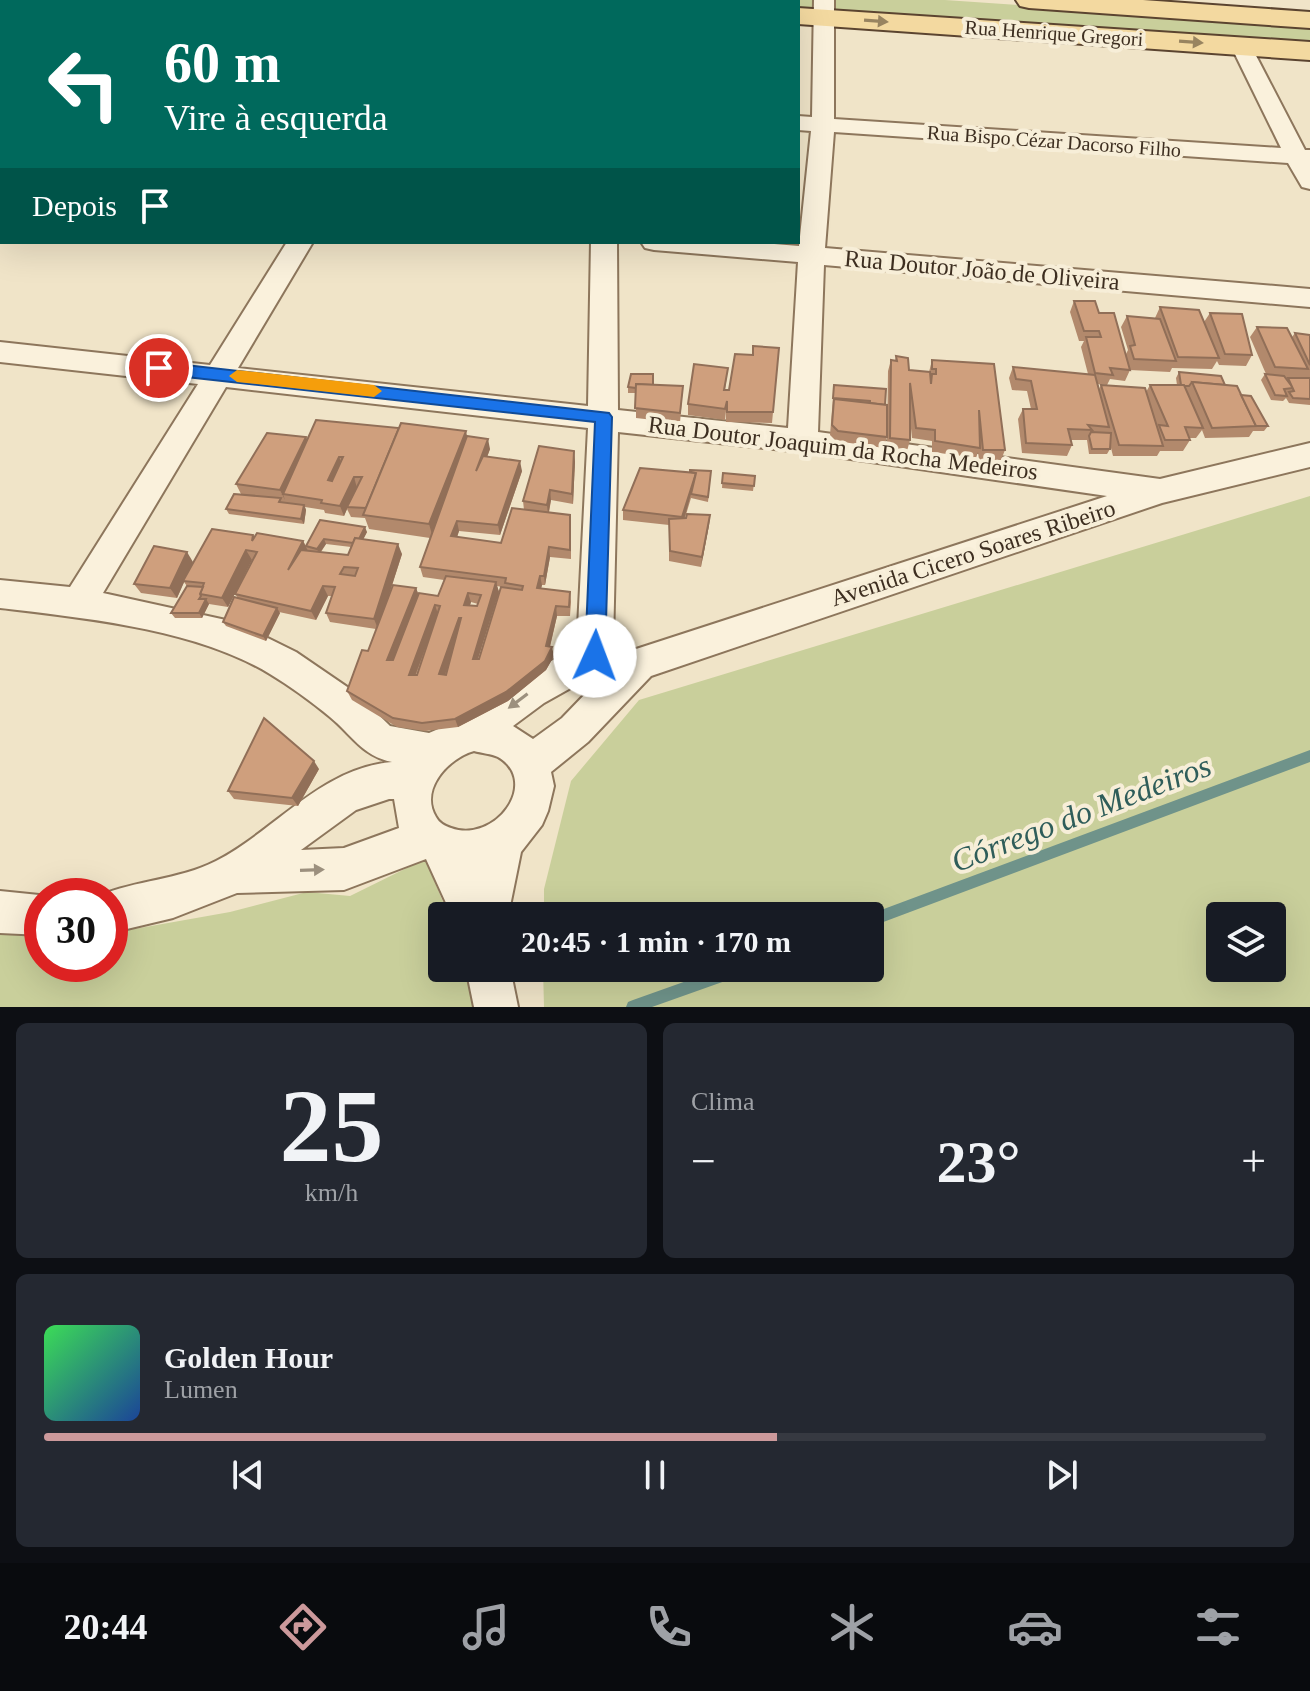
<!DOCTYPE html>
<html lang="pt">
<meta charset="utf-8">
<style>
body{margin:0;font-family:"Times New Roman",serif;background:#242831;color:#f1f3f6;height:100vh;display:flex;flex-direction:column;font-size:30px;white-space:nowrap}
*{box-sizing:border-box;margin:0}
p{font-size:26px;color:#9ea1a6}
.icon{flex:none;width:44px;height:44px;fill:none;stroke:currentColor;stroke-width:2;stroke-linecap:round;stroke-linejoin:round}
.map{position:relative;height:1007px;overflow:hidden}
.side{display:flex;flex-direction:column;gap:16px;padding:16px;background:#0d0f14;flex:1}
.side>*{flex:none}
.guide{position:absolute;left:0px;top:0px;width:800px;height:244px;box-shadow:0 8px 32px #0002;background:#00695c;color:#fff;overflow:hidden}
.fabs{position:absolute;left:1206px;top:902px;display:grid;gap:16px}
.fabs a{display:grid;place-items:center;width:80px;height:80px;border-radius:8px;background:#171b24;box-shadow:0 8px 32px #0002;font-size:40px}
.speed{position:absolute;left:24px;top:878px;display:flex;gap:16px;font-size:40px;font-weight:700;text-align:center}
.speed>*{display:grid;place-content:center;width:104px;height:104px;border-radius:50%;background:#171b24;box-shadow:0 8px 32px #0002;line-height:1}
.speed .limit{border:12px solid #d22;background:#fff;color:#111}
.pin{position:absolute;display:grid;place-items:center;width:68px;height:68px;color:#fff;margin:-34px;border:4px solid #fff;border-radius:50%;box-shadow:0 2px 8px #0007}
.me{position:absolute;width:88px;margin:-44px;rotate:2deg;stroke-linejoin:round;filter:drop-shadow(0 0 6px #0008)}
.turn{display:flex;align-items:center;gap:28px;height:168px;padding:0 32px;font-size:36px}
.turn .icon{width:104px;height:104px;stroke-width:2.5}
.turn b{display:block;font-size:56px;line-height:68px}
.then{display:flex;align-items:center;height:76px;padding:0 32px;background:#0003;gap:16px;font-size:30px}
.big{font-size:60px;font-weight:700;line-height:1.1}
.side .card{flex:1;display:flex;flex-direction:column;justify-content:center;gap:12px;min-width:0;padding:0 28px;border-radius:12px;background:#242831}
.side .dial{align-items:center;gap:0}
.dial b{font-size:104px;line-height:1}
.song{display:flex;align-items:center;gap:24px}
.cover{width:96px;height:96px;border-radius:12px;background:linear-gradient(135deg,hsl(130 70% 55%),hsl(220 70% 35%))}
.played{height:8px;border-radius:4px;background:linear-gradient(90deg,#cc999b 60%,#363941 60%)}
.keys{display:flex;justify-content:space-around;direction:ltr}
.heat{display:flex;justify-content:space-between;align-items:center;font-size:44px;direction:ltr}
.side .tiles{flex:1;display:grid;gap:16px;grid-template-columns:1fr 1fr}
.card:last-child{grid-column:span 2}
.trip{position:absolute;left:428px;top:902px;width:456px;height:80px;border-radius:8px;background:#171b24;box-shadow:0 8px 32px #0002;font-weight:700;line-height:80px;text-align:center}
.dock{display:flex;height:128px;justify-content:space-around;align-items:center;background:#090b0e;color:#9ea1a6}
.dock .icon{width:56px;height:56px}
.dock .on{color:#cc999b}
.dock b{font-size:36px;color:#f1f3f6}
.map>svg:first-child{display:block}
</style>
<div class="map">
<svg width="1310" height="1007" viewBox="0 0 1310 1007">
<rect width="100%" height="100%" fill="#f0e4c8"/>
<g fill="#c9cf9b" fill-rule="evenodd">
<polygon points="620,0 945,0 1310,25 1310,48 798,12 798,2"/>
<path d="M1310 496V1007H544L543 968H870V916H544V889L571 781 639 700ZM1220 916H1272V968H1220Z"/>
<polygon points="425,859 449,916 442,916 442,968 465,968 473,1007 0,1007 0,928 42,929 42,964 110,964 110,931 123,931 230,912 307,892 350,896"/>
</g>
<g fill="none" stroke-linecap="round" stroke-linejoin="round">
<g fill="#6f938a" fill-rule="evenodd">
<polygon points="1310,750 1310,762 870,927 870,916 865,916"/>
<polygon points="723,968 749,968 747,973 742,975 652,1007 626,1007 628,1002 633,1000"/>
</g>
<g stroke="#8d765c" stroke-width="4">
<g id="minor">
<polygon points="439,0 459,0 438,2"/>
<path d="M814 0H834V119L1281 148 1231 46 1241 40 1251 46 1305 150H1310V189L1302 187 1288 163 834 132 825 248 1310 289V307L824 265 818 432 1160 479 1310 443V467L1162 503 651 676 588 742 551 772 554 786 548 811 542 825 521 852 508 916H452L426 859 344 890 237 893 173 918 110 933V896H98C136 880 179 880 216 861 276 830 321 768 392 762 362 756 352 735 330 717 312 702 290 686 270 674 196 629 85 618 0 608V580L70 587 198 384 0 362V342L210 365 287 242H313L238 368 588 406 591 242H617L618 410 788 428 798 262 654 250 645 248 641 242H749L799 246 811 131 798 130V116L812 117ZM226 387 588 428 577 647 518 679 464 718 429 733 390 726 356 693 296 652 235 622 103 593ZM618 432 802 452 1107 496 630 651 613 644ZM585 680 589 690 562 718 533 739 513 726 544 703ZM474 751C481 753 492 754 498 757 541 782 495 844 451 828 445 826 439 823 436 817 419 789 449 758 474 751ZM389 799H394L399 828 344 848 301 850 356 810Z"/>
<rect x="0" y="49" width="2" height="12"/>
<rect x="0" y="173" width="2" height="15"/>
<polygon points="0,891 49,896 42,896 42,935 0,933"/>
<polygon points="466,968 510,968 518,1007 474,1007"/>
</g>
</g>
<g stroke="#5b4430" stroke-width="4">
<g id="primary">
<polygon points="537,0 592,0 593,2 538,2"/>
<polygon points="1016,0 1143,0 1310,12 1310,28 1029,8 1020,6"/>
<polygon points="798,8 1310,42 1310,60 798,24"/>
</g>
</g>
<g stroke="#8d765c" stroke-width="3" stroke-dasharray="4 3" stroke-linecap="butt">
<polyline points="681,0 711,2"/>
<polyline points="709,0 732,2"/>
</g>
<use href="#minor" fill="#faf1dc" fill-rule="evenodd"/>
<use href="#primary" fill="#f3d9a0" fill-rule="evenodd"/>
</g>
<g fill="#b2896c" fill-rule="evenodd">
<polygon points="1074,301 1099,313 1126,354 1128,350 1121,327 1127,316 1155,318 1160,307 1204,322 1210,313 1252,355 1246,366 1219,365 1217,361 1212,369 1172,368 1170,372 1130,370 1125,381 1110,379 1107,385 1098,384 1099,389 1101,385 1146,392 1150,385 1177,385 1176,378 1179,372 1225,385 1241,395 1268,426 1264,431 1253,431 1249,437 1205,438 1202,430 1196,438 1189,438 1190,440 1183,451 1160,451 1157,456 1113,456 1110,444 1110,449 1107,454 1089,454 1087,440 1071,440 1072,445 1067,456 1022,453 1018,419 1023,409 1031,409 1027,391 1012,390 1009,378 1013,367 1088,374 1081,347 1084,341 1079,341 1070,312"/>
<polygon points="1257,327 1292,337 1295,333 1310,335 1310,405 1289,403 1286,398 1283,401 1271,400 1261,380 1265,374 1266,374 1250,337"/>
<polygon points="753,346 779,348 772,423 726,422 726,411 725,420 688,415 688,404 728,368 725,390 729,390 752,355"/>
<polygon points="896,356 909,370 929,372 932,360 1005,450 1001,460 979,460 978,452 976,458 932,452 932,441 912,438 910,419 910,440 907,451 887,448 888,371 891,360 895,361"/>
<polygon points="653,385 683,386 680,423 636,418 636,393 628,393 628,387"/>
<polygon points="834,385 885,405 887,437 884,448 836,441 830,435"/>
<path d="M467 436 490 449 487 457 522 471 500 535 459 531 457 537 501 543 524 510 523 501 575 461 573 504 551 500 549 513 571 525V559L550 557 545 585H542L541 588 570 592 571 602 570 616H557L550 647 554 656 546 670 508 701 458 727 425 731 397 727 352 700 347 691 368 651 376 629 330 622 326 613 332 596H328L316 620 279 612 280 613 266 641 226 626 223 622 238 598 235 594 253 560H252L228 607 209 604 202 618H175L171 613 187 586 184 582 177 598 141 593 134 584 193 562 189 572 254 537 303 541 306 546 320 520 367 532 363 539 402 554 385 607 416 588 418 594 438 596 444 580 423 577 420 567 430 538 369 529 365 518 351 517 347 509 344 516 325 513 324 510 305 507 306 510 304 524 229 514 226 509 241 494 236 484 308 440ZM326 544 351 547 348 555 321 552ZM497 586 506 588 479 659H478L499 592ZM471 602 478 604 477 606 470 605ZM431 633 417 675H416Z"/>
<polygon points="711,471 708,502 691,498 685,518 710,515 709,525 701,567 669,561 669,525 623,520 623,510 690,472"/>
<polygon points="723,473 755,476 753,491 722,488"/>
<polygon points="319,769 298,806 234,799 228,791"/>
</g>
<g fill="#916f58">
<polygon points="466,431 469,446 433,538 429,524"/>
<polygon points="306,437 311,447 283,494 285,500 280,490"/>
<polygon points="488,439 490,449 478,481 476,471"/>
<polygon points="574,451 575,461 573,504 572,494"/>
<polygon points="339,457 343,467 332,490 328,480"/>
<polygon points="520,461 522,471 500,535 498,525"/>
<polygon points="696,473 696,483 691,494 682,527 682,517"/>
<polygon points="354,477 357,488 347,507 347,509 344,516 340,506"/>
<polygon points="550,490 551,500 548,515 547,505"/>
<polygon points="304,505 306,510 304,524 301,519"/>
<polygon points="710,515 709,525 701,567 702,557"/>
<polygon points="457,521 459,531 454,546 451,536"/>
<polygon points="365,527 367,532 359,548 357,543"/>
<polygon points="324,539 326,544 319,554 317,549"/>
<polygon points="303,541 308,551 288,570"/>
<polygon points="398,544 402,554 378,629 374,619"/>
<polygon points="549,547 550,557 545,585 544,576"/>
<polygon points="246,550 252,560 228,607 222,598"/>
<polygon points="187,552 193,562 177,598 170,588"/>
<polygon points="540,576 542,585 539,597 537,588"/>
<polygon points="496,582 499,592 475,668 473,659"/>
<polygon points="323,586 328,596 316,620 311,611"/>
<polygon points="416,588 420,598 391,669 387,660"/>
<polygon points="468,593 471,602 467,614 464,605"/>
<polygon points="206,599 209,604 202,618 199,613"/>
<polygon points="435,605 438,614 412,684 409,675"/>
<polygon points="556,606 557,616 548,654 552,647 554,656 546,670 508,701 458,727 455,719 546,646"/>
<polygon points="277,608 280,613 266,641 263,636"/>
<polygon points="459,618 462,627 442,683 439,674"/>
<polygon points="314,761 319,769 298,806 292,798"/>
</g>
<g fill="#cf9f7d" stroke="#916f58" stroke-width="2" fill-rule="evenodd">
<polygon points="1074,301 1095,301 1099,313 1114,313 1130,370 1110,368 1113,375 1095,373 1086,337 1101,337 1099,331 1084,331"/>
<polygon points="1160,307 1199,310 1219,358 1178,357"/>
<polygon points="1210,313 1242,314 1252,355 1225,354"/>
<polygon points="1127,316 1160,319 1176,361 1134,359 1130,346 1135,345"/>
<polygon points="1257,327 1287,328 1308,369 1275,367"/>
<polygon points="1295,333 1310,335 1310,365"/>
<polygon points="753,346 779,348 773,412 727,412 727,401 725,409 688,404 694,364 728,368 724,390 729,390 735,354 753,355"/>
<polygon points="896,356 908,358 909,370 930,372 931,384 932,374 936,374 936,369 932,369 932,360 994,364 1005,450 983,450 979,410 980,448 935,441 935,430 916,428 910,383 910,440 890,438 891,360 897,361"/>
<polygon points="1013,367 1095,375 1109,427 1088,425 1092,430 1068,429 1072,445 1026,443 1023,409 1037,409 1031,381 1016,379"/>
<polygon points="1179,372 1221,376 1225,385 1192,382 1189,386 1184,386 1181,385"/>
<polygon points="631,374 653,374 653,385 636,384 636,388 628,387"/>
<polygon points="1265,374 1284,376 1293,388 1284,389 1287,396 1275,395"/>
<polygon points="1288,378 1310,378 1310,399 1293,398 1289,392 1294,391"/>
<polygon points="1192,382 1237,386 1256,426 1212,428"/>
<polygon points="636,384 683,386 680,413 635,408"/>
<polygon points="834,385 886,389 885,405 870,403 870,401 833,398"/>
<polygon points="1101,385 1145,388 1163,446 1119,445"/>
<polygon points="1150,385 1184,385 1203,428 1185,427 1190,440 1165,440 1159,425 1168,426"/>
<polygon points="1241,395 1251,396 1268,426 1256,426"/>
<polygon points="834,399 887,405 887,437 838,431 832,425"/>
<path d="M316 420 399 428 366 508 347 507 362 477H354L340 506 321 503 322 500 283 494ZM339 457H343L332 481 328 480Z"/>
<polygon points="401,423 466,431 429,524 363,515"/>
<polygon points="1091,432 1111,433 1110,449 1092,449 1089,436"/>
<polygon points="267,433 306,437 280,490 236,484"/>
<path d="M467 436 488 439 476 471 483 456 520 461 498 525 457 521 451 536 501 543 512 508 570 515V550L549 547 544 576H540L537 588 570 592 569 607 556 606 546 646 552 647 545 661 506 692 455 719 422 723 393 718 347 691 362 650 368 651 393 585 416 588 387 660H393L419 593 438 596 446 576 496 582 473 659H479L501 587 522 590 523 586 505 583 506 578 420 567ZM468 593 481 595 477 606 464 605ZM435 605 440 606 417 675H409ZM459 618H461L446 675 439 674Z"/>
<polygon points="539,446 574,451 572,494 550,490 547,505 523,501"/>
<polygon points="640,468 696,473 682,517 623,510"/>
<polygon points="690,470 711,471 708,497 691,494 696,473 690,472"/>
<polygon points="723,473 755,476 754,486 722,483"/>
<polygon points="234,494 281,498 279,502 304,505 301,519 226,509"/>
<polygon points="687,514 710,515 702,557 670,551 669,519 686,518"/>
<polygon points="320,520 365,527 359,539 355,538 353,543 324,539 317,549 306,546"/>
<path d="M212 529 253 535 252 541 257 533 303 541 288 570 301 550 348 555 355 538 398 544 374 619 326 613 335 587 323 586 311 611 235 594 257 552 246 550 222 598 200 594 204 583 183 581ZM344 567 358 568 355 576 340 574Z"/>
<polygon points="154,546 187,552 170,588 134,584"/>
<polygon points="187,586 203,587 200,594 201,596 199,599 206,599 199,613 171,613"/>
<polygon points="234,597 277,608 263,636 223,622"/>
<polygon points="264,718 314,761 292,798 228,791"/>
</g>
<defs><path id="oneway-solid" d="M-6-.8H1V-3.2L6.5 0L1 3.2V.8H-6Z" transform="scale(2)"/></defs>
<g fill="#988460">
<use href="#oneway-solid" transform="translate(876 21) rotate(4)"/>
<use href="#oneway-solid" transform="translate(1191 42) rotate(4)"/>
</g>
<g fill="#9c907e">
<use href="#oneway-solid" transform="translate(518 701) rotate(143)"/>
<use href="#oneway-solid" transform="translate(312 870) rotate(-2)"/>
</g>
<polygon fill="#1a73e8" stroke="#114b97" stroke-width="2" points="159,362 609,413 612,417 605,656 602,662 595,665 588,662 585,656 595,422 159,374 150,368"/>
<polygon fill="#f59e0b" points="237,370 374,385 382,391 374,397 237,382 229,376"/>
<g text-anchor="middle" stroke-width="8" stroke-linejoin="round" paint-order="stroke">
<g font-size="20" fill="#3d2e20" stroke="#f7eed8">
<text transform="translate(1054 33) rotate(4)" y="7">Rua Henrique Gregori</text>
<text transform="translate(1054 141) rotate(4)" y="7">Rua Bispo Cézar Dacorso Filho</text>
</g>
<g font-size="24" fill="#3d2e20" stroke="#f7eed8">
<text transform="translate(982 270) rotate(5)" y="8">Rua Doutor João de Oliveira</text>
<text transform="translate(843 448) rotate(7)" y="8">Rua Doutor Joaquim da Rocha Medeiros</text>
<text transform="translate(973 553) rotate(-18)" y="8">Avenida Cicero Soares Ribeiro</text>
</g>
<g font-size="32" font-style="italic" fill="#2f5d5a" stroke="#f7eed8">
<text transform="translate(1081 813) rotate(-21)" y="11">Córrego do Medeiros</text>
</g>
</g>
</svg>
<div class="fabs">
<a><svg class="icon" aria-label="layers" viewBox="0 0 24 24"><path d="M12 4l9 5-9 5-9-5zM3 14l9 5 9-5"/></svg></a>
</div>
<div class="speed"><div class="limit">30</div></div>
<div class="pin" style="left:159px;top:368px;background:#d93025"><svg class="icon" aria-label="arrive" viewBox="0 0 24 24"><path d="M6 21V4h12l-3 4 3 4H6"/></svg></div>
<svg class="me" style="left:595px;top:656px" viewBox="-20 -20 40 40"><circle r="19" fill="#fff"/><path d="M0-13L10 11 0 6-10 11z" fill="#1a73e8"/></svg>
<div class="trip">20:45 · 1 min · 170 m</div>
<div class="guide">
<div class="turn"><svg class="icon" aria-label="left" viewBox="0 0 24 24"><path d="M17 20v-9H6M10 6l-5 5 5 5"/></svg><div><b>60 m</b>Vire à esquerda</div></div>
<div class="then">Depois<svg class="icon" aria-label="arrive" viewBox="0 0 24 24"><path d="M6 21V4h12l-3 4 3 4H6"/></svg></div>
</div>
</div>
<section class="side">
<div class="tiles">
<div class="card dial"><b>25</b><p>km/h</p></div>
<div class="card"><p>Clima</p>
<div class="heat"><a>−</a><b class="big">23°</b><a>+</a></div>
</div>
<div class="card">
<div class="song"><i class="cover"></i><div><b>Golden Hour</b><p>Lumen</p></div></div>
<div class="played"></div>
<div class="keys"><svg class="icon" aria-label="previous" viewBox="0 0 24 24"><path d="M18 5L8 12l10 7zM5 5v14"/></svg><svg class="icon" aria-label="pause" viewBox="0 0 24 24"><path d="M8 5v14M16 5v14"/></svg><svg class="icon" aria-label="next" viewBox="0 0 24 24"><path d="M6 5l10 7-10 7zM19 5v14"/></svg></div>
</div>
</div>
</section>
<nav class="dock">
<b>20:44</b>
<svg class="icon on" aria-label="directions" viewBox="0 0 24 24"><path d="M12 3l9 9-9 9-9-9zM9 14v-3h6M13 9l2 2-2 2"/></svg>
<svg class="icon" aria-label="music" viewBox="0 0 24 24"><path d="M9 18V5l10-2v13"/><circle cx="6" cy="18" r="3"/><circle cx="16" cy="16" r="3"/></svg>
<svg class="icon" aria-label="phone" viewBox="0 0 24 24"><path d="M5 4h4l2 5-3 2q2 4 5 5l2-3 5 2v4C11 20 4 13 5 4z"/></svg>
<svg class="icon" aria-label="climate" viewBox="0 0 24 24"><path d="M12 3v18M4 7l16 10M4 17L20 7"/></svg>
<svg class="icon" aria-label="car" viewBox="0 0 24 24"><path d="M5 17H2v-5l4-1 3-4h7l3 4 3 1v5h-3M9 17h6M6 11h13"/><circle cx="7" cy="17" r="2"/><circle cx="17" cy="17" r="2"/></svg>
<svg class="icon" aria-label="filters" viewBox="0 0 24 24"><path d="M4 7h16M4 17h16"/><circle cx="9" cy="7" r="2"/><circle cx="15" cy="17" r="2"/></svg>
</nav>
